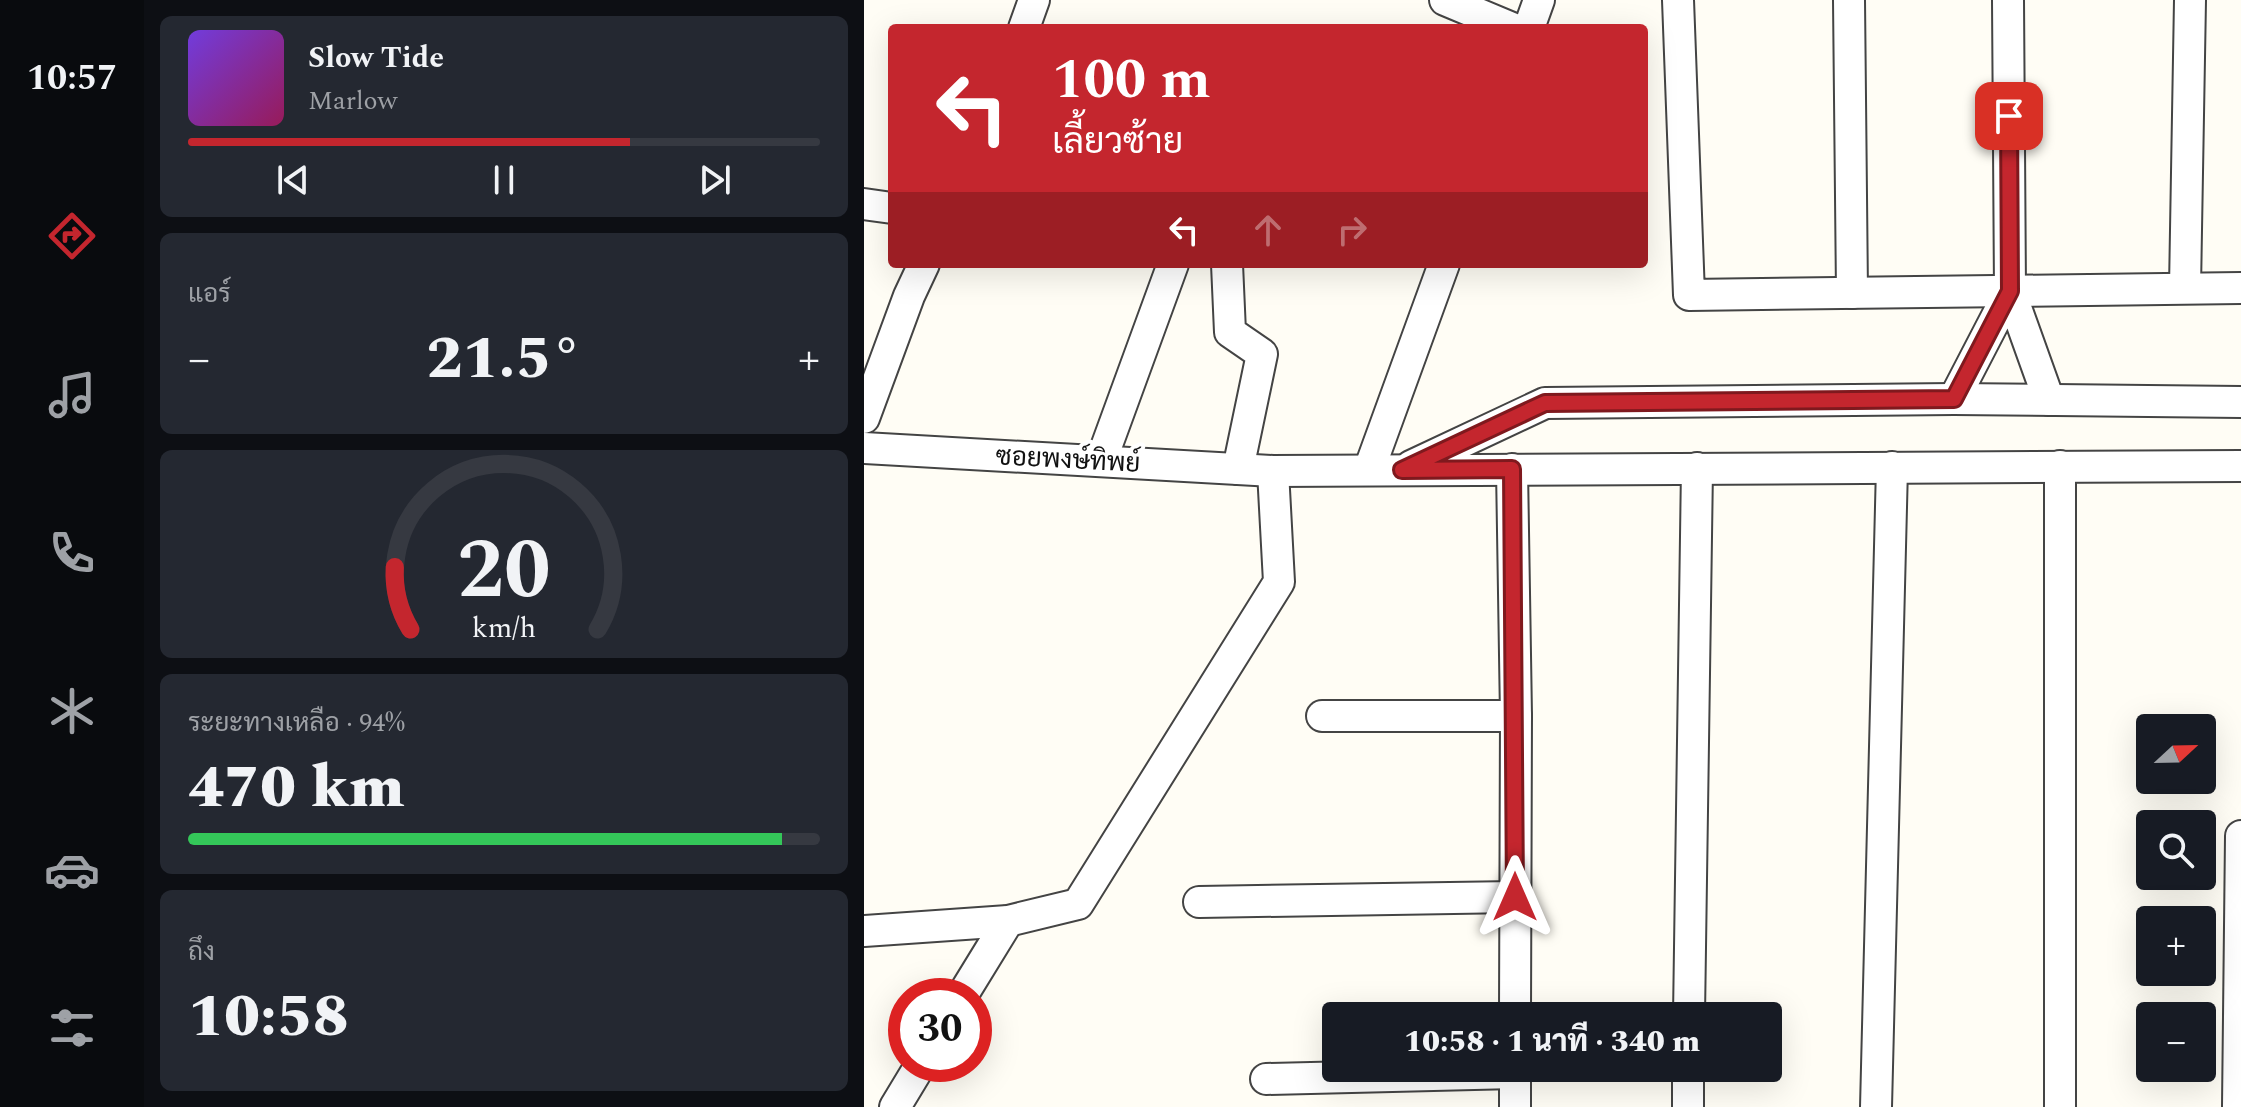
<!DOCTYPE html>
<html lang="th">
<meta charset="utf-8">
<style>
body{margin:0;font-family:Spectral,Sarabun,serif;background:#242831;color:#f1f3f6;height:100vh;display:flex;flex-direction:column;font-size:30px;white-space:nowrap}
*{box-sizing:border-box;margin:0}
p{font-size:26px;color:#9ea1a6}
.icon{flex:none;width:44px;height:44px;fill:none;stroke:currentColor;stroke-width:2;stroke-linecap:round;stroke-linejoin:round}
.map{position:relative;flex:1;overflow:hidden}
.details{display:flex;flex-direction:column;gap:16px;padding:16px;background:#0d0f14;width:720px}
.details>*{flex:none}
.top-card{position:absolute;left:24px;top:24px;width:760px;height:244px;border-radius:8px;box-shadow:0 8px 32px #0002;background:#c4262e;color:#fff;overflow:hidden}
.needle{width:52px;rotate:68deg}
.buttons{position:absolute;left:1272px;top:714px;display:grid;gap:16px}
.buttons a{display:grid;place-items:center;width:80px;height:80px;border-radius:8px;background:#171b24;box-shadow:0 8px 32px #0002;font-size:40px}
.speed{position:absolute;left:24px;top:978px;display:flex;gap:16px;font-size:40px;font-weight:700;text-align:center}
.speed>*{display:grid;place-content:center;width:104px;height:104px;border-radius:50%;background:#171b24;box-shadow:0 8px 32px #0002;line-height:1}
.speed .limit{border:12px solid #d22;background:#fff;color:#111}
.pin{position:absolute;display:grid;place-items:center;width:68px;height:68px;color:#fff;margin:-34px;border-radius:16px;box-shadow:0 4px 12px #0006}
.me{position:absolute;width:88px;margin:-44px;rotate:0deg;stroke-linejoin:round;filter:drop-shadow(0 0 6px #0008)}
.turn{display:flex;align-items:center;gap:28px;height:168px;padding:0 32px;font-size:36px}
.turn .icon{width:104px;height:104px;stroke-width:2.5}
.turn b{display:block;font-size:56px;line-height:68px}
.lanes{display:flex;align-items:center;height:76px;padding:0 32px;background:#0003;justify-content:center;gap:40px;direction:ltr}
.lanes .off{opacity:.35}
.big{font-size:60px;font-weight:800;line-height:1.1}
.details .card{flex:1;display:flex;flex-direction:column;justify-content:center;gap:12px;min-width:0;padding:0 28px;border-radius:12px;background:#242831}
.details .dial{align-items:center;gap:0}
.dial svg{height:208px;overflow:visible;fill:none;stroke:#363941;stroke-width:7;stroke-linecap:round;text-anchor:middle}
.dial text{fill:#f1f3f6;stroke:none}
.song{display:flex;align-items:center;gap:24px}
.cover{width:96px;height:96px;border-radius:12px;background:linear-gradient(135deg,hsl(260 70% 55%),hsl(330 70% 35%))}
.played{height:8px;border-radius:4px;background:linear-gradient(90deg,#c4262e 70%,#363941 70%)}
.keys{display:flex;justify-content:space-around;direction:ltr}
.heat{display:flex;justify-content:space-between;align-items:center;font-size:44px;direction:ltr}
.charge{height:12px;border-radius:6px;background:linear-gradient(90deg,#34c759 94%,#363941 0)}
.trip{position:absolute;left:458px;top:1002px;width:460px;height:80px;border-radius:8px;background:#171b24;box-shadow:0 8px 32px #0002;font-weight:800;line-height:80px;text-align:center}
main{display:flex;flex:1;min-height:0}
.menu{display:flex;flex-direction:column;width:144px;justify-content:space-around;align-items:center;background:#090b0e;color:#9ea1a6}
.menu .icon{width:56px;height:56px}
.menu .on{color:#c4262e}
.menu b{font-size:36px;color:#f1f3f6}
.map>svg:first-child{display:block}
</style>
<main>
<nav class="menu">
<b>10:57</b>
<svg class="icon on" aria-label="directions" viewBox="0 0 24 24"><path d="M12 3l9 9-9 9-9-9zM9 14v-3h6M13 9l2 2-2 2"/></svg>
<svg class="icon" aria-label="music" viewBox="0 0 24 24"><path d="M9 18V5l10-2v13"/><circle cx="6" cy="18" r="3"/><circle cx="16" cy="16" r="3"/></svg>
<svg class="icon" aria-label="phone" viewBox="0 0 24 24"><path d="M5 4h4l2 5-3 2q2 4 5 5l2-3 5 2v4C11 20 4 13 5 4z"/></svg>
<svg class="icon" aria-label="climate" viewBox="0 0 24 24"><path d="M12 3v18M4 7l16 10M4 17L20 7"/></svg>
<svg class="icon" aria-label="car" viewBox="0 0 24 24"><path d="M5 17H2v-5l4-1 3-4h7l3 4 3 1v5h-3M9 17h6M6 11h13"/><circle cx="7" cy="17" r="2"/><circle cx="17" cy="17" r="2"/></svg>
<svg class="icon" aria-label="filters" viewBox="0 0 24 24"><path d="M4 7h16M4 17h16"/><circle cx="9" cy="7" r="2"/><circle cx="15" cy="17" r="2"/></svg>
</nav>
<section class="details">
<div class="card">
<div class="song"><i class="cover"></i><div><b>Slow Tide</b><p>Marlow</p></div></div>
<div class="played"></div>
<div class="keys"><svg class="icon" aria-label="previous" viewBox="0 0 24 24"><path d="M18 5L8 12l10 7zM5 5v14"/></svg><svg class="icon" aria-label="pause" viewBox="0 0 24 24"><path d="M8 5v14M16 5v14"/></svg><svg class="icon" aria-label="next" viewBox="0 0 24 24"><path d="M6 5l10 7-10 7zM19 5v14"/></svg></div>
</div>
<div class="card"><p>แอร์</p>
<div class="heat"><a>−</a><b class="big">21.5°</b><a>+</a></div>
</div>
<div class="card dial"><svg viewBox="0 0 100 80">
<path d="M14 69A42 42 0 1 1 86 69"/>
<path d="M14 69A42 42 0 0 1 8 45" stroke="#c4262e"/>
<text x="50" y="56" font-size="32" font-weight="700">20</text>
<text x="50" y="72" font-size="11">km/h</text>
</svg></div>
<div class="card"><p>ระยะทางเหลือ · 94%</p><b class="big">470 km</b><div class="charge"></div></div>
<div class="card"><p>ถึง</p><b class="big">10:58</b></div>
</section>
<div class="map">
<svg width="1377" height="1107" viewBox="0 0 1377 1107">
<rect width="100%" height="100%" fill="#fffdf5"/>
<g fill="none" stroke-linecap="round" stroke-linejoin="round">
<g stroke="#444" stroke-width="34">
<g id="minor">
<polyline points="581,0 648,28"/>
<polyline points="814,0 825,295 1377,288"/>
<polyline points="985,0 988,293"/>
<polyline points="1144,0 1146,291"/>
<polyline points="160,28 170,0"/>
<polyline points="665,28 675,0"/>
<polyline points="0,204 28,208"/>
<polyline points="363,264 366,332 398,354 374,469"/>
<polyline points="1321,288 1326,0"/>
<polyline points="1090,399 1146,291 1185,400"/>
<polyline points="0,418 45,296 60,264"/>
<polyline points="0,448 409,471 1377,466"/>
<polyline points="237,461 309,264"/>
<polyline points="547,466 681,403 1090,399 1377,402"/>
<polyline points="1196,466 1196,1107"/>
<polyline points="648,469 652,716 651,1016"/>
<polyline points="505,470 580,264"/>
<polyline points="458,716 652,716"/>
<polyline points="335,902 651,897"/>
<polyline points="0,931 144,921 214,904 415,582 409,471"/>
<polyline points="98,996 144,921"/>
<polyline points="825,1016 833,468"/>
<polyline points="402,1079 651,1073"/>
<polyline points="31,1107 57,1064"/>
<polyline points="651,1107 651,1068"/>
<polyline points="824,1107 824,1068"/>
<polyline points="1012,1107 1028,467"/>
<polyline points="1374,1107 1377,836"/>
</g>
</g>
<use href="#minor" stroke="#fff" stroke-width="30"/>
</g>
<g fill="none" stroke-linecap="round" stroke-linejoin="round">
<g stroke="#7f191e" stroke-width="20">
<polyline id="route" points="651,897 648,469 538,470 681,403 1090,399 1146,291 1145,116"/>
</g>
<use href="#route" stroke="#c4262e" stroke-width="14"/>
</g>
<g text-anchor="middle" stroke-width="8" stroke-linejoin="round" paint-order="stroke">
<g font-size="26" fill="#111" stroke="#fff">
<text transform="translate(204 459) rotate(3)" y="9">ซอยพงษ์ทิพย์</text>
</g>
</g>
</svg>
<div class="buttons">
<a><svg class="needle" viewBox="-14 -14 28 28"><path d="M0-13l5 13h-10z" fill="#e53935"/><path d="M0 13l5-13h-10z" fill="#9ea1a6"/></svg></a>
<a><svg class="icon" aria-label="search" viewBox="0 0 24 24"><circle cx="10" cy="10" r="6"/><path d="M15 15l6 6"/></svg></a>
<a>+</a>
<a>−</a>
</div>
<div class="speed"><div class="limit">30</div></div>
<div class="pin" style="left:1145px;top:116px;background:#d93025"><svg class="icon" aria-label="arrive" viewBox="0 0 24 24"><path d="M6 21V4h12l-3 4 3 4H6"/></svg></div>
<svg class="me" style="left:651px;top:897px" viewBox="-20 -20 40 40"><path d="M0-17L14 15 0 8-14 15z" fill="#c4262e" stroke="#fff" stroke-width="4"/></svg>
<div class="trip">10:58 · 1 นาที · 340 m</div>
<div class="top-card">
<div class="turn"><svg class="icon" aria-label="left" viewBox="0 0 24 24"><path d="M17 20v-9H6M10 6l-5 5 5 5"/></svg><div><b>100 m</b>เลี้ยวซ้าย</div></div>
<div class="lanes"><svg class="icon" aria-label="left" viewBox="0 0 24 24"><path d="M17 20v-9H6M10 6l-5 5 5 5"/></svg><svg class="icon off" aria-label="ahead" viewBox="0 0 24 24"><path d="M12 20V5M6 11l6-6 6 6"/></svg><svg class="icon off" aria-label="right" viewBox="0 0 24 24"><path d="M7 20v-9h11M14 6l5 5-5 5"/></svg></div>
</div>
</div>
</main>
